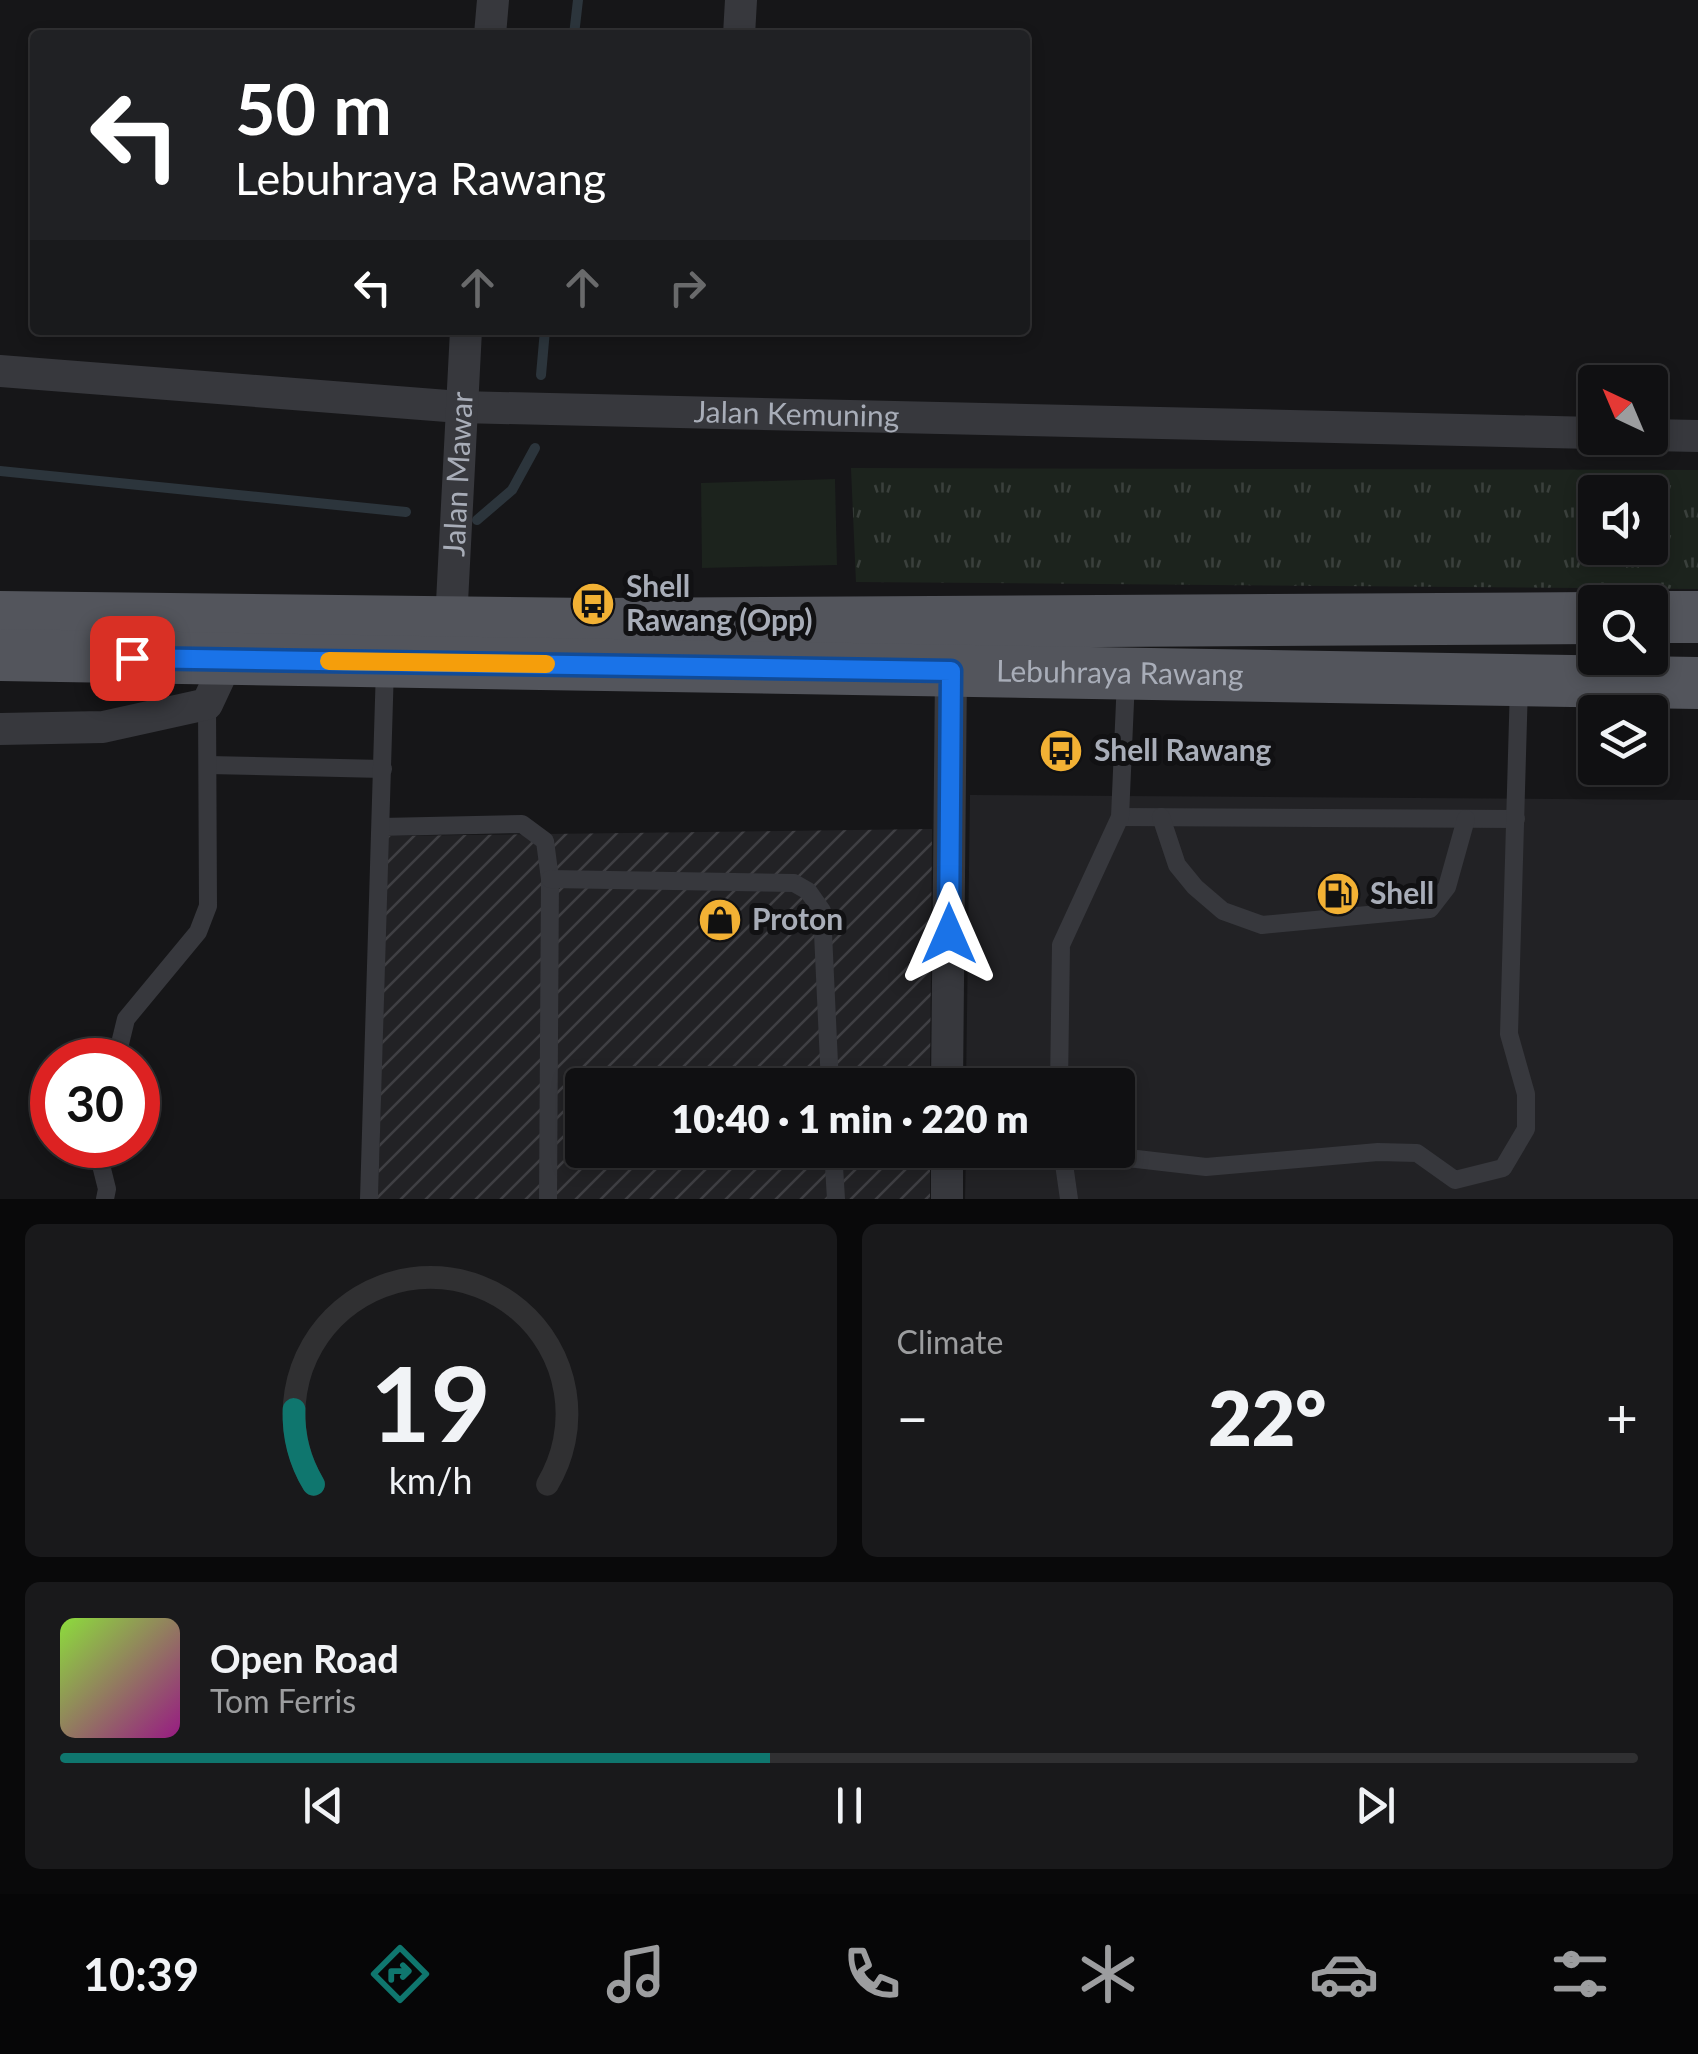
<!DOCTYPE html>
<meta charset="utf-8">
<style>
body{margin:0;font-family:Lato,sans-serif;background:#19191b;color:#f1f3f6;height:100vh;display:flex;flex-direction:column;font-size:38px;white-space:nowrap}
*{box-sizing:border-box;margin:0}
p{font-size:32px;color:#9c9d9f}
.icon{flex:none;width:55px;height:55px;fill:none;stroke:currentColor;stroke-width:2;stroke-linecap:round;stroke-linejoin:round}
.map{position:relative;height:1199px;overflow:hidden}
.details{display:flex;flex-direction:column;gap:25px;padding:25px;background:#09090a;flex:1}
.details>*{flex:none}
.hud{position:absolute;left:30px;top:30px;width:1000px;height:305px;border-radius:10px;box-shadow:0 5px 15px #0003,0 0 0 2px #303032;background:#202124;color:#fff;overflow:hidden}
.needle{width:65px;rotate:316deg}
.buttons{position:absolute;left:1578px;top:365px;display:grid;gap:20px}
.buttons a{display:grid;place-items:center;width:90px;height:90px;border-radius:10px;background:#101012;box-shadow:0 5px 15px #0003,0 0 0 2px #303032;font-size:50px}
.speed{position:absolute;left:30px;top:1038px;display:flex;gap:20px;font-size:50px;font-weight:700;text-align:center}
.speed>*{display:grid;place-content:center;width:130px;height:130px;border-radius:50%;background:#101012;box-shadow:0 5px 15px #0003,0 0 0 2px #303032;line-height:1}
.speed .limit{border:15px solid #d22;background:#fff;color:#111}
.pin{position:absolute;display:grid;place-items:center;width:85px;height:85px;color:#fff;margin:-42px;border-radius:20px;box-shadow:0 5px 15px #0006}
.me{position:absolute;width:110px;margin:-55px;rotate:0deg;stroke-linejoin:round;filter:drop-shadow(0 0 8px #0008)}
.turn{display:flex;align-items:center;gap:35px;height:210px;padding:0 40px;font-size:45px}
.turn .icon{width:130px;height:130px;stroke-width:2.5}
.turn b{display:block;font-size:70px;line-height:85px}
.lanes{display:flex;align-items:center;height:95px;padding:0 40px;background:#0003;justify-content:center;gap:50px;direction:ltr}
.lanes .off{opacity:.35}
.big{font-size:75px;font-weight:800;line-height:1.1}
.details .widget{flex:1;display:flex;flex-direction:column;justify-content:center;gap:15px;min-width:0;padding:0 35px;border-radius:15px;background:#19191b}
.details .dial{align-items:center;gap:0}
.dial svg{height:260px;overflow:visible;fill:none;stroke:#303032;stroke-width:7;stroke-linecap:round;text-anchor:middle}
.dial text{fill:#f1f3f6;stroke:none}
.song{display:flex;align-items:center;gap:30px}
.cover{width:120px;height:120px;border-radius:15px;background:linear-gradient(135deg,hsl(90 70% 55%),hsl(310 70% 35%))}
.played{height:10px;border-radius:5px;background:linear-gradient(90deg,#0f766e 45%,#303032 45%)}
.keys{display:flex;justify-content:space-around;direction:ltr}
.heat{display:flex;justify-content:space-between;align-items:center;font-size:55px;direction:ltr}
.details .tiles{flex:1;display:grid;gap:25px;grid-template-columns:1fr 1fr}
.widget:last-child{grid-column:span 2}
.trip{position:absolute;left:565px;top:1068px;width:570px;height:100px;border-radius:10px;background:#101012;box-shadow:0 5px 15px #0003,0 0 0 2px #303032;font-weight:800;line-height:100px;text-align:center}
.dock{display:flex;height:160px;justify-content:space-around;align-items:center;background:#060607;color:#9c9d9f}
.dock .icon{width:70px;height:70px}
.dock .on{color:#0f766e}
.dock b{font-size:45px;color:#f1f3f6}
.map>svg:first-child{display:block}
</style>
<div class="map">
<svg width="1698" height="1199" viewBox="0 0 1698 1199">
<defs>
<pattern id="industrial-furrows" width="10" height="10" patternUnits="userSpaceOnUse" patternTransform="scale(2.5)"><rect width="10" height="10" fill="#222225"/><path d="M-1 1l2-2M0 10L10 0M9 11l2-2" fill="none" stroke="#3f3f43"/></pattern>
<pattern id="grass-tufts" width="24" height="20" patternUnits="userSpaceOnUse" patternTransform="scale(2.5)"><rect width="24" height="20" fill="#1c231d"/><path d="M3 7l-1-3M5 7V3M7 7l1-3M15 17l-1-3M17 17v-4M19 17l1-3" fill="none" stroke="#3a403c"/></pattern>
</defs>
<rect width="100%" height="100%" fill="#161618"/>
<polygon fill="#222225" points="970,795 1698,800 1698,1199 965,1199 966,1150 1118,1150 1118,1085 966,1085"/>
<polygon fill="url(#industrial-furrows)" points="932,829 930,1085 582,1085 582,1150 930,1150 930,1199 378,1199 388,836"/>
<path fill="url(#grass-tufts)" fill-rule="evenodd" d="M851 468 1698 470V589L856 582ZM1595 492H1650V548H1595Z"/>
<polygon fill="#1c231d" points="835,479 837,565 702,568 701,483"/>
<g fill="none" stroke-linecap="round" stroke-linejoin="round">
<g stroke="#2c353c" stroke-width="10">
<polyline points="574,35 578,0"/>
<polyline points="541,375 545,330"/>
<polyline points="0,471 406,512"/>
<polyline points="477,520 512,490 535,448"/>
</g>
<g stroke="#37383d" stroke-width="18">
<polyline points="208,765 383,769"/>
<polyline points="1120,817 1516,819"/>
<polyline points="1161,817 1177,865 1195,887 1223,911 1262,925 1430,909 1447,887 1466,819"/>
<polyline points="381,827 522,824 545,841 550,879 548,1199"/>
<polyline points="550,879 794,883 808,891 822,911 830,1085"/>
<polyline points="116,1060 126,1019 198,932 208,906 207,704"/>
<polyline points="1059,1085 1061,945 1120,817 1126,679"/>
<polyline points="96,1145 107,1189 105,1199"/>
<polyline points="833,1150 836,1199"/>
<polyline points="1062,1150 1069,1199"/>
<polyline points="1109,1150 1128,1158 1206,1167 1378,1152 1417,1153 1455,1180 1503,1168 1526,1129 1526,1094 1509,1034 1519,685"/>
<polyline points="369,1199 385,667"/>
</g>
<g stroke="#37383d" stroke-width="32">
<polyline points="490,35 493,0"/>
<polyline points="739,35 741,0"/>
<path id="s1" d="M0 371 460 407 1595 433"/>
<polyline points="1650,435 1698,436"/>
<path id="s2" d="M451 622 466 330"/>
<polyline points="0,729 103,727 207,704 228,659"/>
<polyline points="947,1085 951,671"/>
<polyline points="947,1199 947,1150"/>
</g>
<g stroke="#53555c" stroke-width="52">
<polyline points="0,617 594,624 1595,618"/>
<polyline points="1650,617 1698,617"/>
<path id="s3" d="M0 655 1698 683"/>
</g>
</g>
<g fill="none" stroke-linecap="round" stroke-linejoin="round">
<g stroke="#114b97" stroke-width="25">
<polyline id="route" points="132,658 951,671 949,934"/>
</g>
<use href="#route" stroke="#1a73e8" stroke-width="18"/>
<polyline stroke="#f59e0b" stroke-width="18" points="329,661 546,664"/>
</g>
<defs>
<g id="bus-disc" transform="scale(2.25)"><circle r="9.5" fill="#f2b134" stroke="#111113"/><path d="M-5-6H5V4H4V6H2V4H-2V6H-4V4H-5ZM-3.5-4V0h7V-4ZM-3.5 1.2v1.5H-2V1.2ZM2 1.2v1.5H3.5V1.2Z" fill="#111"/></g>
<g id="fuel-disc" transform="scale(2.25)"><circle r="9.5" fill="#f2b134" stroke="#111113"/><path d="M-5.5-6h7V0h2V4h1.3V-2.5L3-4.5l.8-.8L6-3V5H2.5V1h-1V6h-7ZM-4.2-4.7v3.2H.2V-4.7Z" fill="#111"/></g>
<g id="shop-disc" transform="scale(2.25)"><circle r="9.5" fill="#f2b134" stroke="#111113"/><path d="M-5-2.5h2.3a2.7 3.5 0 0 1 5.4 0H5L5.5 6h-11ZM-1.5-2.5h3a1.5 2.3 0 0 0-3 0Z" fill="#111"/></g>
</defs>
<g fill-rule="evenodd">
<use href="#bus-disc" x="593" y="604"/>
<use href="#bus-disc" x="1061" y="751"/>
<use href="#fuel-disc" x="1338" y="894"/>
<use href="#shop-disc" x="720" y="920"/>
</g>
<g text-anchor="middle" stroke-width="10" stroke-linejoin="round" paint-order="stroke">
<g font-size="30" fill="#a8adb8" stroke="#111113">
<text dy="10" stroke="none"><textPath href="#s1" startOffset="798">Jalan Kemuning</textPath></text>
<text dy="10" stroke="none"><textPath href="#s2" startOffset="148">Jalan Mawar</textPath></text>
<text dy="10" stroke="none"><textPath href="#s3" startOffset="1120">Lebuhraya Rawang</textPath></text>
</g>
<g font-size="30" font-weight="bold" fill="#a8adb8" stroke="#111113" text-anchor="start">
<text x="626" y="597">Shell<tspan x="626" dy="34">Rawang (Opp)</tspan></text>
<text x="1094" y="761">Shell Rawang</text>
<text x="1370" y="904">Shell</text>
<text x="752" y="930">Proton</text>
</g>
</g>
</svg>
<div class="buttons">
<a><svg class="needle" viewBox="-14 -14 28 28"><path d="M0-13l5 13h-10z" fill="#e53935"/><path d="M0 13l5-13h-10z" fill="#9c9d9f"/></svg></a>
<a><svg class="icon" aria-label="sound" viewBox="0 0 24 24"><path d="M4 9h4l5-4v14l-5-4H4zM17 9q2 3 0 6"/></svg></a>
<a><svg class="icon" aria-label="search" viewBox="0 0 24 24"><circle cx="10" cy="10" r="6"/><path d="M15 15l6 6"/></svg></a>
<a><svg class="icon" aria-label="layers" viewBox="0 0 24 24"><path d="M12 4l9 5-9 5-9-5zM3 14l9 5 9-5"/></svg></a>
</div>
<div class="speed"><div class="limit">30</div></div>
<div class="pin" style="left:132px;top:658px;background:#d93025"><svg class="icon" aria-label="arrive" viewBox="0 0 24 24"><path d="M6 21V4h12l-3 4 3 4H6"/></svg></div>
<svg class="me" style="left:949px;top:934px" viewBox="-20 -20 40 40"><path d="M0-17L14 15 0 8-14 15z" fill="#1a73e8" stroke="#fff" stroke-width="4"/></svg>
<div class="trip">10:40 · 1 min · 220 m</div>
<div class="hud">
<div class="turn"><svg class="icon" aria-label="left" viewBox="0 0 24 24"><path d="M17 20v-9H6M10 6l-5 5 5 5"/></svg><div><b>50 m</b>Lebuhraya Rawang</div></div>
<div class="lanes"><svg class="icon" aria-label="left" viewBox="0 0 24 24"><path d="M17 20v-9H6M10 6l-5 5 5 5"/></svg><svg class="icon off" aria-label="ahead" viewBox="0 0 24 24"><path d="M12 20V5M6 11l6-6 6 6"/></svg><svg class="icon off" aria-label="ahead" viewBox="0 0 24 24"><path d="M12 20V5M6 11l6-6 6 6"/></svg><svg class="icon off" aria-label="right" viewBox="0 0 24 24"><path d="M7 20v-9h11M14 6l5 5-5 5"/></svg></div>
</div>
</div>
<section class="details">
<div class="tiles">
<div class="widget dial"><svg viewBox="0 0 100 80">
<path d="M14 69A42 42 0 1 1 86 69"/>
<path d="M14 69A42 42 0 0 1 8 46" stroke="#0f766e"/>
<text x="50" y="56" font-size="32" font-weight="700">19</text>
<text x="50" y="72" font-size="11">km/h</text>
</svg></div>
<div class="widget"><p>Climate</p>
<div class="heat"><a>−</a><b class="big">22°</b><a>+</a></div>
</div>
<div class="widget">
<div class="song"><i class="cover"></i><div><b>Open Road</b><p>Tom Ferris</p></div></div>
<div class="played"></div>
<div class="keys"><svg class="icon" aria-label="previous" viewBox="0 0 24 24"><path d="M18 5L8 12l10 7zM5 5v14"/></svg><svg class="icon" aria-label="pause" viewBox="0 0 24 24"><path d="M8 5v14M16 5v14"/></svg><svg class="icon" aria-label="next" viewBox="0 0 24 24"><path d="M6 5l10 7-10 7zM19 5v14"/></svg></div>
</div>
</div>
</section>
<nav class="dock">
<b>10:39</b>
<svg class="icon on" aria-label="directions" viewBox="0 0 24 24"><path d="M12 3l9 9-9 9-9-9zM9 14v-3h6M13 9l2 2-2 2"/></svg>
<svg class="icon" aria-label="music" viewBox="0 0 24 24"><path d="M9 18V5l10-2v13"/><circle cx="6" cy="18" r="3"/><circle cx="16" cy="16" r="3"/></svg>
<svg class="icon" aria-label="phone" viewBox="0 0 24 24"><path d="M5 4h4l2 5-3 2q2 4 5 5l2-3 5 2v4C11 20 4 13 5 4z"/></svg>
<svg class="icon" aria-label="climate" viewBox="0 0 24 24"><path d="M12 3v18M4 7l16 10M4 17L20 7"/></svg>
<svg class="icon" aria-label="car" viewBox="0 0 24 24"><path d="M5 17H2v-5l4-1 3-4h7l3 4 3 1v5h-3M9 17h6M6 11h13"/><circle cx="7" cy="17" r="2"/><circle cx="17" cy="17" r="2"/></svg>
<svg class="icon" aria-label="filters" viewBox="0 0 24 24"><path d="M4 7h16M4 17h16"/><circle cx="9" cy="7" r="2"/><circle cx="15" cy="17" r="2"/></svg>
</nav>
